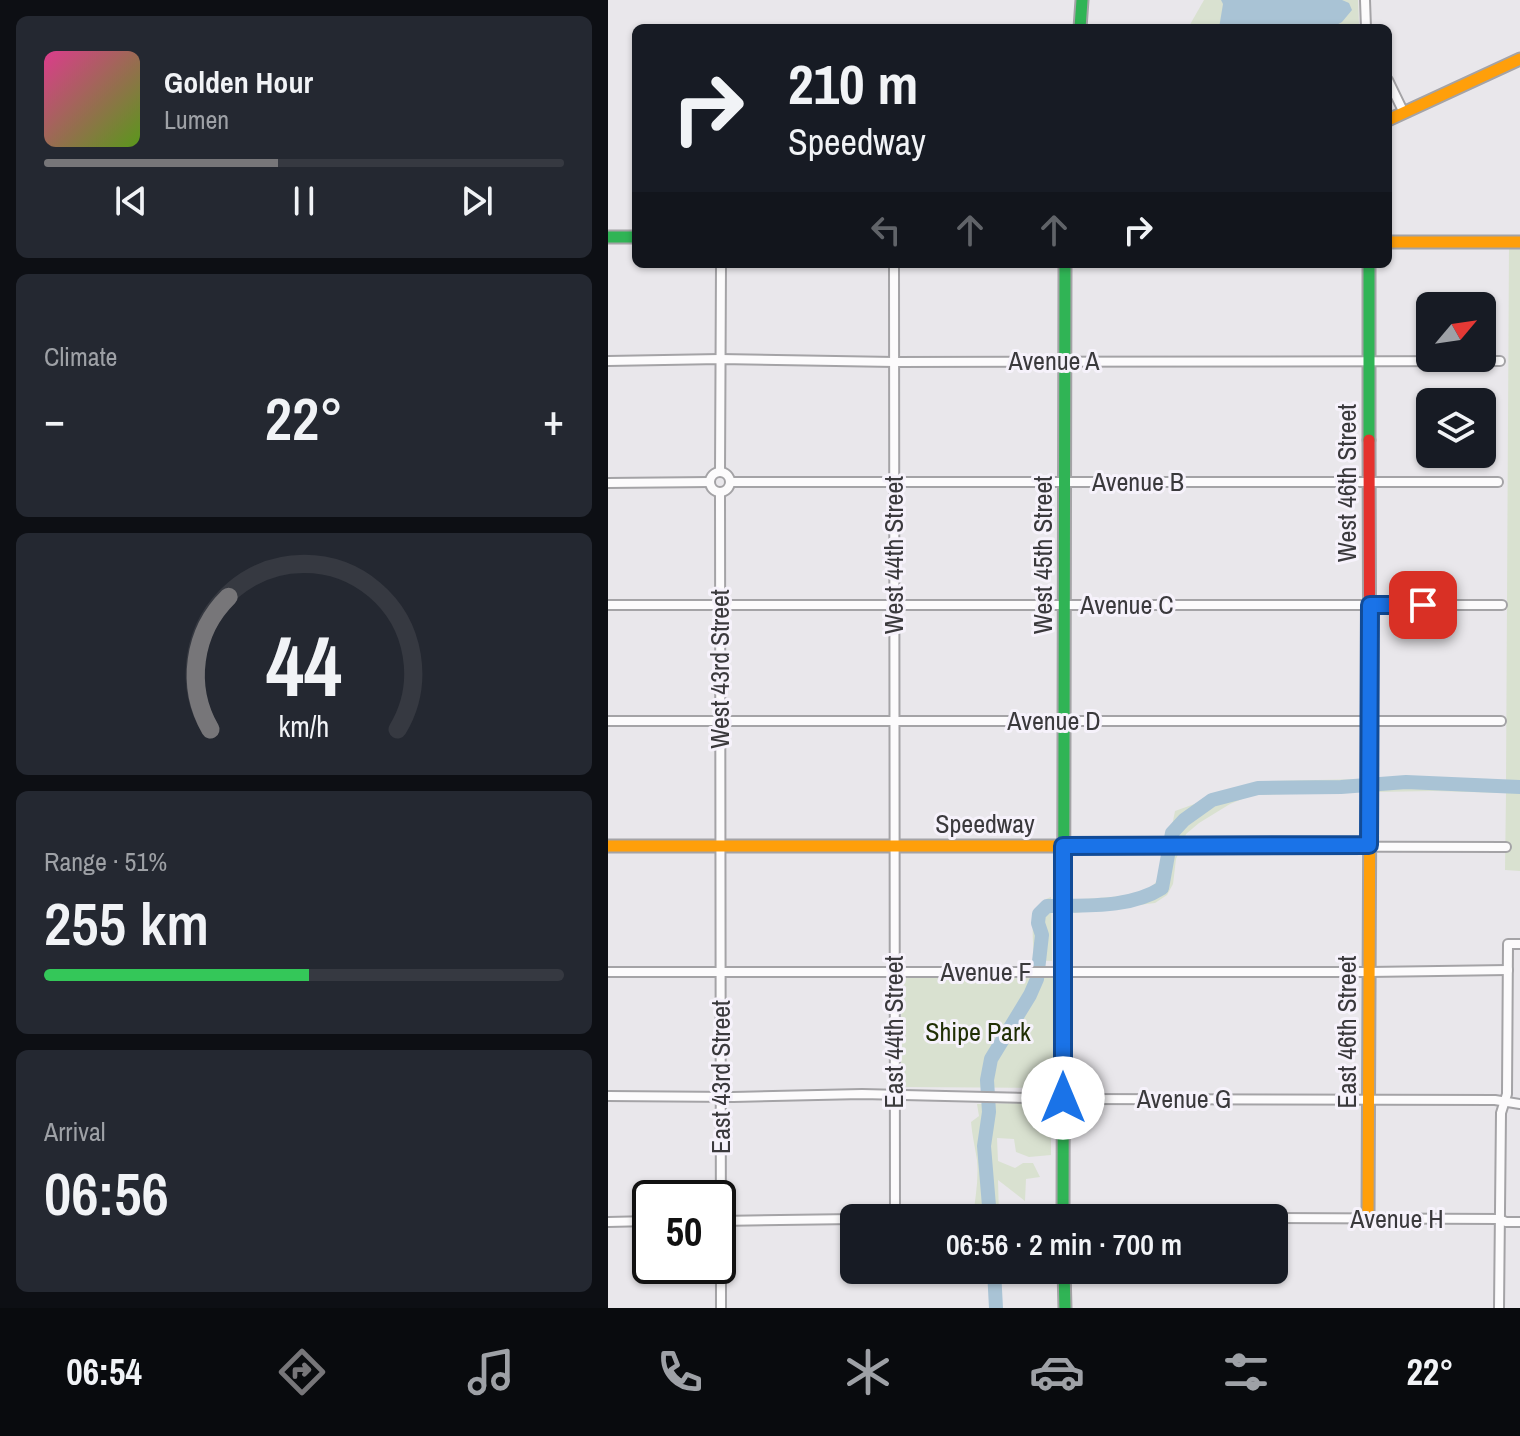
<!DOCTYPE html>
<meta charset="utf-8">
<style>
body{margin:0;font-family:"Archivo Narrow",sans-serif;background:#242831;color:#f1f3f6;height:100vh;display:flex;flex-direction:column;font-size:30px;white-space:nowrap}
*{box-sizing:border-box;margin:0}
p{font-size:26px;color:#9ea1a6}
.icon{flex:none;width:44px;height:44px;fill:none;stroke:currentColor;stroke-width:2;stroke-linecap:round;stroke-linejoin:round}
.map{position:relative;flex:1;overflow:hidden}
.sheet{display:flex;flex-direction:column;gap:16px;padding:16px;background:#0d0f14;width:608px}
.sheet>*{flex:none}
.banner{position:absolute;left:24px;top:24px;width:760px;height:244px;border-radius:12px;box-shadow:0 2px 6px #0004;background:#171b24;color:#f1f3f6;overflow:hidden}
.needle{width:52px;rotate:61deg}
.fabs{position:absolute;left:808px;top:292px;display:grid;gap:16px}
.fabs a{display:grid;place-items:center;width:80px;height:80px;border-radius:12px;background:#171b24;box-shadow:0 2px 6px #0004;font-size:40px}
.speed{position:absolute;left:24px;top:1180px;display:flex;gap:16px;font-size:40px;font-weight:700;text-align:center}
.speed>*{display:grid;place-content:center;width:104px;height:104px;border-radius:50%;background:#171b24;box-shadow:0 2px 6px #0004;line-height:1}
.speed .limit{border:4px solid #111;border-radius:12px;background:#fff;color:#111}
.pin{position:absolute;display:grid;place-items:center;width:68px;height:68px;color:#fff;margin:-34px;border-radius:16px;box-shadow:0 4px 12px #0006}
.me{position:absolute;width:88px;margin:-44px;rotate:0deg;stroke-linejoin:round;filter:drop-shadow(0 0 6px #0008)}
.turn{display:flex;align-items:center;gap:28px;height:168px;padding:0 24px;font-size:36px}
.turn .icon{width:104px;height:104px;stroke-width:2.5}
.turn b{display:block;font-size:56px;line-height:68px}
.lanes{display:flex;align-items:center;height:76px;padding:0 24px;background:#0003;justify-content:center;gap:40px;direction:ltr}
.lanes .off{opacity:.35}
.big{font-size:60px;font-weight:600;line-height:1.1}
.sheet .tile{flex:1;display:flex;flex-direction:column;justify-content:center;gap:12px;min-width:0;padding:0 28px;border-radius:12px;background:#242831}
.sheet .dial{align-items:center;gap:0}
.dial svg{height:208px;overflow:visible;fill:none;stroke:#363941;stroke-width:7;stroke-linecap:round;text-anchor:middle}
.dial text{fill:#f1f3f6;stroke:none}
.song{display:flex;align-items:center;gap:24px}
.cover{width:96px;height:96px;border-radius:12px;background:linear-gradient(135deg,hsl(330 70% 55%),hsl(90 70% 35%))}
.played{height:8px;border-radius:4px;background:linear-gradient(90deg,#777679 45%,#363941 45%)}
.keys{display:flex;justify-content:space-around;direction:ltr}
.heat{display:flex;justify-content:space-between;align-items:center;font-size:44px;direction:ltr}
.charge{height:12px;border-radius:6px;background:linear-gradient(90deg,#34c759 51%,#363941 0)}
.trip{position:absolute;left:232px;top:1204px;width:448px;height:80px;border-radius:12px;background:#171b24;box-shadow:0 2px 6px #0004;font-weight:600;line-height:80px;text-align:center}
.menu{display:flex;height:128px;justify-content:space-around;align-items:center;background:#090b0e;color:#9ea1a6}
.menu .icon{width:56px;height:56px}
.menu .active{color:#777679}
.menu b{font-size:36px;color:#f1f3f6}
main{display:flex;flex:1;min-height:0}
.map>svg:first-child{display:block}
</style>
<main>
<section class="sheet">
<div class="tile">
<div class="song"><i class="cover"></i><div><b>Golden Hour</b><p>Lumen</p></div></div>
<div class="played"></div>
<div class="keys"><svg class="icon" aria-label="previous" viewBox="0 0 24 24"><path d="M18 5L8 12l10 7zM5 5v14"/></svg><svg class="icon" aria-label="pause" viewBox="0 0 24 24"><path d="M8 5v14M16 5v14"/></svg><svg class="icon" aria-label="next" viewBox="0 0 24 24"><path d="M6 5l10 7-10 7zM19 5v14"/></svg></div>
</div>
<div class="tile"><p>Climate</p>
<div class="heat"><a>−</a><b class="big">22°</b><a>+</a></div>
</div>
<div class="tile dial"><svg viewBox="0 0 100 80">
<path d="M14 69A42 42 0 1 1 86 69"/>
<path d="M14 69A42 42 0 0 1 21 18" stroke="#777679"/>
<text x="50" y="56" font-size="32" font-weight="700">44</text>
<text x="50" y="72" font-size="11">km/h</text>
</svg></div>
<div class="tile"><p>Range · 51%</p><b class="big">255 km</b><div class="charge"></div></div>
<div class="tile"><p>Arrival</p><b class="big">06:56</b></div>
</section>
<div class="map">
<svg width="912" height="1308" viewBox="0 0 912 1308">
<rect width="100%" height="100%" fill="#e9e7eb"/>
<g fill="#d9e1d0">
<polygon points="596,0 750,0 751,24 743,28 580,28"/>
<polygon points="901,242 912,242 912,871 897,870 898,793 825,791 768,792 768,779 898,781"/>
<polygon points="756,779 756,792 644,795 622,804 591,823 578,834 576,840 561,841 567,811 606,797 664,781"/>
<path d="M557 850H572L568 859 565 884 559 895 547 903 466 913V899C484 899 538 897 548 882 554 873 555 860 557 850Z"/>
<path d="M443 897 444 961 426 960C426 939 418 905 443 897Z"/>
<polygon points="295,975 447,975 446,1048 448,1088 294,1087 292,1045"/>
<path d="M443 1102V1155L421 1157 408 1152 406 1139 389 1138 390 1161 407 1168 415 1163H425L432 1177 418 1179 417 1201 390 1180 391 1218H365C367 1199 371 1179 369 1160 367 1147 364 1135 363 1122L371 1116 369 1104Z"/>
</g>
<polygon fill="#a9c3d5" points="613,0 734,0 741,3 744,10 734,22 723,28 611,28 615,4"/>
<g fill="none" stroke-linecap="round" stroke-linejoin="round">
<g stroke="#a9c3d5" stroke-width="14">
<path d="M382 1218 376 1146 381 1112 379 1080 383 1059 422 995 429 979 434 935 430 923 431 914 439 906C476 905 521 909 554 888L564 833 576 820 604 800 650 788 733 787 798 782 912 787"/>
<polyline points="386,1270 388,1308"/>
</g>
<g stroke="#a4a3a6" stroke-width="12">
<g id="street">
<polyline points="757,0 758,28"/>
<polyline points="780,80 796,113"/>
<polyline points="286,264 287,1218"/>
<polyline points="0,361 112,359 286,362 892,361"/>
<polyline points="112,472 113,264"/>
<circle cx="112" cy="482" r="10"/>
<polyline points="122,482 890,482"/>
<polyline points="0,483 102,482"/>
<polyline points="112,492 113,1308"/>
<polyline points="0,605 894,605"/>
<polyline points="0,721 893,721"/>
<polyline points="455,846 898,847"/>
<polyline points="0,972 761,972 900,970"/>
<polyline points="0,1096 125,1097 254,1094 465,1099 887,1100 912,1104"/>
<polyline points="455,1217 553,1218"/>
<polyline points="322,1218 361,1216"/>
<polyline points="666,1218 891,1219 898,1222 912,1222"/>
<polyline points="111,1221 246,1219"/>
<polyline points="0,1222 42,1221"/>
<polyline points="287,1270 287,1277"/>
<polyline points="891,1308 893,1113 899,1094 900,944 912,944"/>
</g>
</g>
<g stroke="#a4a3a6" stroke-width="15">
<g id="fast">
<polyline points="472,28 474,0"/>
<polyline points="0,237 28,237"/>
<polyline points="761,264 761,440"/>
<polyline points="455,1218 457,264"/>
<polyline points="456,1270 457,1308"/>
</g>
</g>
<g stroke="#a4a3a6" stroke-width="15">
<g id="slow">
<polyline points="780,120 912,59"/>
<polyline points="780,242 912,242"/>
<polyline points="0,846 455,846"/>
<polyline points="760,1218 762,769"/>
</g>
</g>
<g stroke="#a4a3a6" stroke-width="15">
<polyline id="jam" points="761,440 762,769"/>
</g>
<use href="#street" stroke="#fcfbfc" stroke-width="8"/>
<use href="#fast" stroke="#30b455" stroke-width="11"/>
<use href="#slow" stroke="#ff9f0a" stroke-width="11"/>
<use href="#jam" stroke="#e5322d" stroke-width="11"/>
</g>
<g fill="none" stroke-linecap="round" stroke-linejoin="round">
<g stroke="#114b97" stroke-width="20">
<polyline id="route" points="455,1098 455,846 761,845 762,605 815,605"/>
</g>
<use href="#route" stroke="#1a73e8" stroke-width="14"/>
</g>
<g text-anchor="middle" stroke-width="6" stroke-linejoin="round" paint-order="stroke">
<g font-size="26" fill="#3a393c" stroke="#f6f2fb">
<text x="446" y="370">Avenue A</text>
<text x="530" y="491">Avenue B</text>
<text transform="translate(739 483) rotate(-90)" y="9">West 46th Street</text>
<text transform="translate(286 555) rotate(-90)" y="9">West 44th Street</text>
<text transform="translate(435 555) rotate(-90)" y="9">West 45th Street</text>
<text x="519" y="614">Avenue C</text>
<text transform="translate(112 669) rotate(-90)" y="9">West 43rd Street</text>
<text x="446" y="730">Avenue D</text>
<text x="377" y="833">Speedway</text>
<text x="378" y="981">Avenue F</text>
<text transform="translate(286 1032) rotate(-90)" y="9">East 44th Street</text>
<text transform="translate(739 1032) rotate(-90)" y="9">East 46th Street</text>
<text transform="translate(113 1077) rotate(-90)" y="9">East 43rd Street</text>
<text x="576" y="1108">Avenue G</text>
<text x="789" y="1228">Avenue H</text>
</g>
<g font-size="26" fill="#202f04" stroke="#f6f2fb">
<text x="370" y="1041">Shipe Park</text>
</g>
</g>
</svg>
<div class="fabs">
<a><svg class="needle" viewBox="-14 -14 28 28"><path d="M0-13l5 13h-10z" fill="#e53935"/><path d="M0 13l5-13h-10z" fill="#9ea1a6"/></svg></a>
<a><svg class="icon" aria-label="layers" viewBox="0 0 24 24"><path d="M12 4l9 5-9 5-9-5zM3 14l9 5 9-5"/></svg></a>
</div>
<div class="speed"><div class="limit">50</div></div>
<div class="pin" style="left:815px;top:605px;background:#d93025"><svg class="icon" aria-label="arrive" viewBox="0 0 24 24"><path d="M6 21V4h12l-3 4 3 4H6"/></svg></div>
<svg class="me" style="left:455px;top:1098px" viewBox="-20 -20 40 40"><circle r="19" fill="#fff"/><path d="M0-13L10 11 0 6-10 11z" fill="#1a73e8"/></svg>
<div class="trip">06:56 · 2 min · 700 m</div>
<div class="banner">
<div class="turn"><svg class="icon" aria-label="right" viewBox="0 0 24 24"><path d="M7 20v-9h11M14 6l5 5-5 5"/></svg><div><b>210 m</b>Speedway</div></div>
<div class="lanes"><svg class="icon off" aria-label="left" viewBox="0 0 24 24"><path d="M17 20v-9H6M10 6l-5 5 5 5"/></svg><svg class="icon off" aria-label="ahead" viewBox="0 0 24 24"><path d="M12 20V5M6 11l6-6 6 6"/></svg><svg class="icon off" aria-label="ahead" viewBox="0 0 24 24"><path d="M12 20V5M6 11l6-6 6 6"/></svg><svg class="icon" aria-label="right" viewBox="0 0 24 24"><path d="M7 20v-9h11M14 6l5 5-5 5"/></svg></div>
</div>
</div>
</main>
<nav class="menu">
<b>06:54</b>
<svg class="icon active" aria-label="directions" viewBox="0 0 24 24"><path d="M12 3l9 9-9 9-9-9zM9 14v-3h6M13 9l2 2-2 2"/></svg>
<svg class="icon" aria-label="music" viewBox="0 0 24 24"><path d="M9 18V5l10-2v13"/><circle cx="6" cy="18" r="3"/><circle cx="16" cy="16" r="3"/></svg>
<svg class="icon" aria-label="phone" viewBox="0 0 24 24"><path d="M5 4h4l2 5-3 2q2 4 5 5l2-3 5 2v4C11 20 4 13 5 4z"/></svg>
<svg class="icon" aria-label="climate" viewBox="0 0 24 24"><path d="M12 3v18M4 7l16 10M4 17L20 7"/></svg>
<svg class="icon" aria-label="car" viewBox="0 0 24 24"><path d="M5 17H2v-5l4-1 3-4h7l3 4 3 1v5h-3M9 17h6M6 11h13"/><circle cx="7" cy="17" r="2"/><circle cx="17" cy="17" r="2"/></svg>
<svg class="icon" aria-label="filters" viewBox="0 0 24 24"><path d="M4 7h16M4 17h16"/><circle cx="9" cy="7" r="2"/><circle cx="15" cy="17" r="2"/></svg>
<b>22°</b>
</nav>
